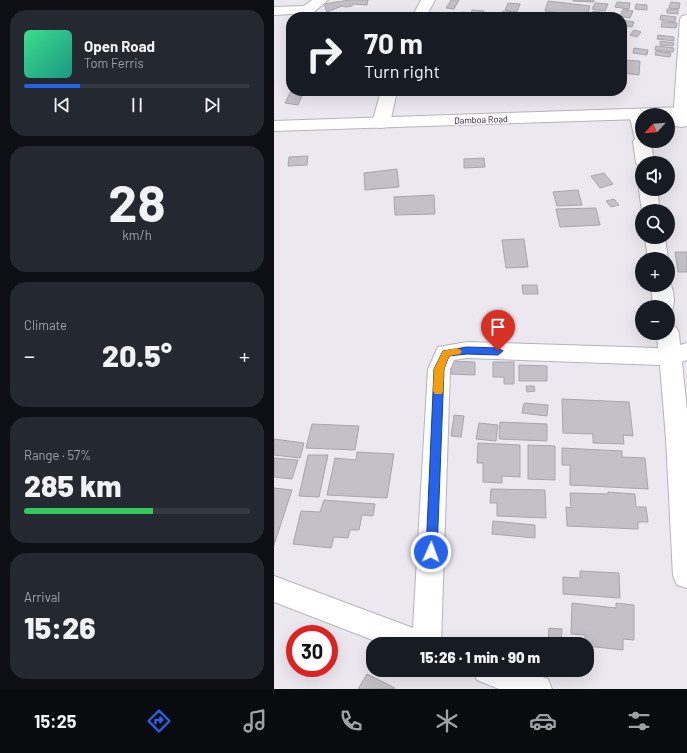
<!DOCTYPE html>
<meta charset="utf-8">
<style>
body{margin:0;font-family:Barlow,sans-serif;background:#242831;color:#f1f3f6;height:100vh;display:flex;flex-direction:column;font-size:15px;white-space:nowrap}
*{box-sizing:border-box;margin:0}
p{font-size:13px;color:#9ea1a6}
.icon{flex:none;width:22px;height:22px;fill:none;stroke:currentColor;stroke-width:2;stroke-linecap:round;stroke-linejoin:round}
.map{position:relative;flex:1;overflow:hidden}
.side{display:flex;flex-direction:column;gap:10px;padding:10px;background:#0d0f14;width:274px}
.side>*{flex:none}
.guide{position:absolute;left:12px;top:12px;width:341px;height:84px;border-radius:16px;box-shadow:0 4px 16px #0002;background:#171b24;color:#f1f3f6;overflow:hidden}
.needle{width:26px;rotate:244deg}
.buttons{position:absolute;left:361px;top:108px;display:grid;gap:8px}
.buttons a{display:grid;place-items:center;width:40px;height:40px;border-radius:50%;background:#171b24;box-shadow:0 4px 16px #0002;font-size:20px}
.speed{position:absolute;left:12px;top:625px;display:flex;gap:8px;font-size:20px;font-weight:700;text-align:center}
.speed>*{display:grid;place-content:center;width:52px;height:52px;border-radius:50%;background:#171b24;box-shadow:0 4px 16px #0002;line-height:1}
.speed .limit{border:6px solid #d22;background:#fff;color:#111}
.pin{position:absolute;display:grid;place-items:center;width:34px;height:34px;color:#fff;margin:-41px -17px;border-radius:50% 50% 50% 0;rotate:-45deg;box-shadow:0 0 4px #0007}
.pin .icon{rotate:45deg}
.me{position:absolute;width:44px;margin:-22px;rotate:2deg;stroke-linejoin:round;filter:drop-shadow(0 0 3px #0008)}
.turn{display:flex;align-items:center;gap:14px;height:84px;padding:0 12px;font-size:18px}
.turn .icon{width:52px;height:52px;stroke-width:2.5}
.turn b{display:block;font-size:28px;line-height:34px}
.big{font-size:30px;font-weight:800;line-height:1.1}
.side .card{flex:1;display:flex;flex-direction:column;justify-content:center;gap:6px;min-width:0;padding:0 14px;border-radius:16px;background:#242831}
.side .dial{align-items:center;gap:0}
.dial b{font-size:52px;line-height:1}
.song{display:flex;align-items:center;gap:12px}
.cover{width:48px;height:48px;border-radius:6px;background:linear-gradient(135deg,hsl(150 70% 55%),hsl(170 70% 35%))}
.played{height:4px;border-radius:2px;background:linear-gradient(90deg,#2563eb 25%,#363941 25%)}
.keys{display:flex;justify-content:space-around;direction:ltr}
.heat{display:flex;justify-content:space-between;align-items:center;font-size:22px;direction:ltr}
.charge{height:6px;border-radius:3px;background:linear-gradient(90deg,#34c759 57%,#363941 0)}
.trip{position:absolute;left:92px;top:637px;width:228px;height:40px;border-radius:16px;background:#171b24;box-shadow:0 4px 16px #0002;font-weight:800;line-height:40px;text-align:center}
.tabs{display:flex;height:64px;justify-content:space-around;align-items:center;background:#090b0e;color:#9ea1a6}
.tabs .icon{width:28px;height:28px}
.tabs .current{color:#2563eb}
.tabs b{font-size:18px;color:#f1f3f6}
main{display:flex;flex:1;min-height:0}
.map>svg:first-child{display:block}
</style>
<main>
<section class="side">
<div class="card">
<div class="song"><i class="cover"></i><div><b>Open Road</b><p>Tom Ferris</p></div></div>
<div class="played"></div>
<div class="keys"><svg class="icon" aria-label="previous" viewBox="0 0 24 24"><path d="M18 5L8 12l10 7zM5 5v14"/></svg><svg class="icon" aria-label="pause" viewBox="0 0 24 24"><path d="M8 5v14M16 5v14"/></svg><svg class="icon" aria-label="next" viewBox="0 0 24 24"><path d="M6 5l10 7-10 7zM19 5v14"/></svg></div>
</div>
<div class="card dial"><b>28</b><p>km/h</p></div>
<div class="card"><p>Climate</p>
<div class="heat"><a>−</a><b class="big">20.5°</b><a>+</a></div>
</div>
<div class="card"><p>Range · 57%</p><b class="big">285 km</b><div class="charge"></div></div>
<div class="card"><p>Arrival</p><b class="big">15:26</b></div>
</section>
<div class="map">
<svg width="413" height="689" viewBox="0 0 413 689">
<rect width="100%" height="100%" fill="#ece8ef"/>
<g fill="#c4c0c7" stroke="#a9a5ac">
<polygon points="75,0 94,0 93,5 79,4 78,6 72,7 68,6 53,12 50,4"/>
<polygon points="177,0 185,0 180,9 172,8"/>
<polygon points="299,0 320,0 320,2 299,1"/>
<polygon points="274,1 316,6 313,16 271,11"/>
<polygon points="343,2 356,3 355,9 341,7"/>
<polygon points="397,2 406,3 405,9 395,8"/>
<polygon points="234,3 246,4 243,12 231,10"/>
<polygon points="321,3 334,4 331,11 318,9"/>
<polygon points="362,4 373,5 373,10 361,9"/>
<polygon points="349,9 359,11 356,18 346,16"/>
<polygon points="393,9 404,9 404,14 393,13"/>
<polygon points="198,10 210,11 209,17 196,17"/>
<polygon points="229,11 243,12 242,16 228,15"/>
<polygon points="319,11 333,13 331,17 316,17"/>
<polygon points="191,12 192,17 179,17 179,13"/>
<polygon points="387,15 402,17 401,22 386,20"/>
<polygon points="348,20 360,22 358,27 348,25"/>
<polygon points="388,22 403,23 402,28 387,27"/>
<polygon points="360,30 367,32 363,37 356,35"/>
<polygon points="384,35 400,37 400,41 383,39"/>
<polygon points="386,41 400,43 399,46 386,45"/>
<polygon points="382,46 400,48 399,52 381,50"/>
<polygon points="360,48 374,50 373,55 359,53"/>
<polygon points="382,51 397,53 396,57 381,55"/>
<polygon points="348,60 366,61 365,75 348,73"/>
<polygon points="17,91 30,91 24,105 11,103"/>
<polygon points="34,156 33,165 14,166 15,157"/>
<polygon points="210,158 211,167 190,168 190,159"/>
<polygon points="123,169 125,187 91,190 90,173"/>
<polygon points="330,173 339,184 326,188 317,176"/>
<polygon points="304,190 308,205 283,206 279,192"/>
<polygon points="160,195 161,214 121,215 120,197"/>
<polygon points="340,199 345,205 337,207 332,201"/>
<polygon points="322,208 326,225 286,227 282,209"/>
<polygon points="250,239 254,267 232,268 228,240"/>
<polygon points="401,252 413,252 413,272 404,272"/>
<polygon points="248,285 263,285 264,294 249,294"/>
<polygon points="178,361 201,362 201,375 177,374"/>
<polygon points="219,362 240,362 240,384 230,384 230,377 219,377"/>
<polygon points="245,365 273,366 273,381 245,381"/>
<polygon points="252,386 260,386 261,391 253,392"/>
<polygon points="288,399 355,402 359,436 349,435 350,444 319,443 319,434 289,433"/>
<polygon points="250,403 274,405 273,416 248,413"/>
<polygon points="180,415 190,416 187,437 177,436"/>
<polygon points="226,422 273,424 273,441 225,439"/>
<polygon points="205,423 224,425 222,441 202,439"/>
<polygon points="38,424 85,426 81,450 32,448"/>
<polygon points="0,439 30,443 26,458 0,455"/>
<polygon points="204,443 246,445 246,477 228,476 228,483 209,482 209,463 203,463"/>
<polygon points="254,445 281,446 281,480 254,479"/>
<polygon points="288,448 348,451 348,457 371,458 374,489 296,485 296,465 288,465"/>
<polygon points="83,452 120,454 113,498 53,495 61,458 82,460"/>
<polygon points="34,455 54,455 45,497 25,496"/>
<polygon points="0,458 24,460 18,479 0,477"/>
<polygon points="0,488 18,490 0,545"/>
<polygon points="217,489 271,490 272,518 223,516 223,503 216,503"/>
<polygon points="334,492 361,494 362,507 372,507 374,522 364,522 364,529 293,526 292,507 297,508 296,493 334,494"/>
<polygon points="50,500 101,504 99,516 88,515 85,530 76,530 74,538 60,537 57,548 19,544 27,511 46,512"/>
<polygon points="219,521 261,525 261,538 218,534"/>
<polygon points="306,571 345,573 346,598 289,594 289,577 306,578"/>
<polygon points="298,603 342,608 342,603 360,605 360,640 349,639 349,650 313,646 313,644 311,644 311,635 297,634"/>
<polygon points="275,628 288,629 287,644 274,644"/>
<polygon points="93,674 121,688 120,689 84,689"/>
</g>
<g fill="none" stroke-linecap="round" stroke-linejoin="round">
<g stroke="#b7b3ba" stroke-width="2">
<g id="minor">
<polygon points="38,0 54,0 39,13 0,15 0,7 30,6"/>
<polygon points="147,0 161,0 152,17 138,17"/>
<polygon points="413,15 413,126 407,127 401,126 399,122 406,19 408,16"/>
<polygon points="107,91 123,91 116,123 113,127 107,128 101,127 98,123"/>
<polygon points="363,109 369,110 372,115 368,115 368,141 377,141 380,163 368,163 368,168 365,167 362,163 359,141 361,139 355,114 357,110"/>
<polygon points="368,185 368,189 383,189 386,211 368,212 365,189"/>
<polygon points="371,237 391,237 394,259 374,259"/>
<path d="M394 280C400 288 402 304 397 312L394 313V307H379L377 285H394Z"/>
<polygon points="394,325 402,327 405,333 406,345 413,343 413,360 408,362 413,410 413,588 403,585 399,576 392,439 386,365 193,358 180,360 176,369 167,644 109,644 0,602 0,576 139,628 154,369 164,347 193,342 384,348 383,333 394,333"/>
<polygon points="198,670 251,670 274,679 278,689 225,689 203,680"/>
</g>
</g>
<g stroke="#b7b3ba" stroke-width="2">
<polygon id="major" points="413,107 413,117 394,118 394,115 368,115 368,119 0,131 0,121"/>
</g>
<use href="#minor" fill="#fff" fill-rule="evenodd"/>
<use href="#major" fill="#fff" fill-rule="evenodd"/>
</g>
<polygon fill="#2563eb" stroke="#184099" points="193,347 224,348 229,351 224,355 193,354 175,356 170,369 163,552 161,556 157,557 153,556 152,552 160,369 169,351"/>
<polygon fill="#f59e0b" points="183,348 188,351 186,354 175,356 170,369 169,391 168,394 161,394 159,391 160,369 169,351"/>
<g text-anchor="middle" stroke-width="3" stroke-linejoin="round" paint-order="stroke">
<g font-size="9" fill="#1a191c" stroke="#f9f5fd">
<text transform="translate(207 120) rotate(-2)" y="3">Damboa Road</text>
</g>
</g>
</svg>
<div class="buttons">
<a><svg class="needle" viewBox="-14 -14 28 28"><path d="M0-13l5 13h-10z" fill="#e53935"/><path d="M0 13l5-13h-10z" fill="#9ea1a6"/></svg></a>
<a><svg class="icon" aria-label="sound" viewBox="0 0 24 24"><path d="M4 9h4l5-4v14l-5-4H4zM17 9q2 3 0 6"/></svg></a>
<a><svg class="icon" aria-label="search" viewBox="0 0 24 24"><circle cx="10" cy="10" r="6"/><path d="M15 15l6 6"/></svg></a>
<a>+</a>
<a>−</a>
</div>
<div class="speed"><div class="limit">30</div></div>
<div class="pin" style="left:224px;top:351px;background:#d93025"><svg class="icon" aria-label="arrive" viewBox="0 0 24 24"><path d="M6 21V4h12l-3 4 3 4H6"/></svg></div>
<svg class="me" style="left:157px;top:552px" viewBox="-20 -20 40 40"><circle r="17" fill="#2563eb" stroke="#fff" stroke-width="3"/><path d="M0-11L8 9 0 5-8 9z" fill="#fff"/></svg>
<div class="trip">15:26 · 1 min · 90 m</div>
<div class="guide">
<div class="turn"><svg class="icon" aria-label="right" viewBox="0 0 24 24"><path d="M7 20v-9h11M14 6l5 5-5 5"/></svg><div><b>70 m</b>Turn right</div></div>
</div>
</div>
</main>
<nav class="tabs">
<b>15:25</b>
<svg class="icon current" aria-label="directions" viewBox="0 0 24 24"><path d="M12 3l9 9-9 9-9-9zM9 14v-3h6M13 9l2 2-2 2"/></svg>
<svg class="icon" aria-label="music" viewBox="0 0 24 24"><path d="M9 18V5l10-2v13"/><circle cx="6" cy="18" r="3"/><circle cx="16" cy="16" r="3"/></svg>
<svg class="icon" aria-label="phone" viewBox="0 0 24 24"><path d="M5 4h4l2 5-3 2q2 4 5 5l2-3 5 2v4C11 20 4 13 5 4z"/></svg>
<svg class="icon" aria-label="climate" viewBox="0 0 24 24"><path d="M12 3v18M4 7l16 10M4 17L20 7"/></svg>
<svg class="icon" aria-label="car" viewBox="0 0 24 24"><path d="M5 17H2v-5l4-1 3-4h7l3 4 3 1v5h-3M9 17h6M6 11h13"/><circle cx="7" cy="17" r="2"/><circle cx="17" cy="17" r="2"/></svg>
<svg class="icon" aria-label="filters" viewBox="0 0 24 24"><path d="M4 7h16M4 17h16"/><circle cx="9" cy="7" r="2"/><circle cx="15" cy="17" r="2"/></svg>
</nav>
